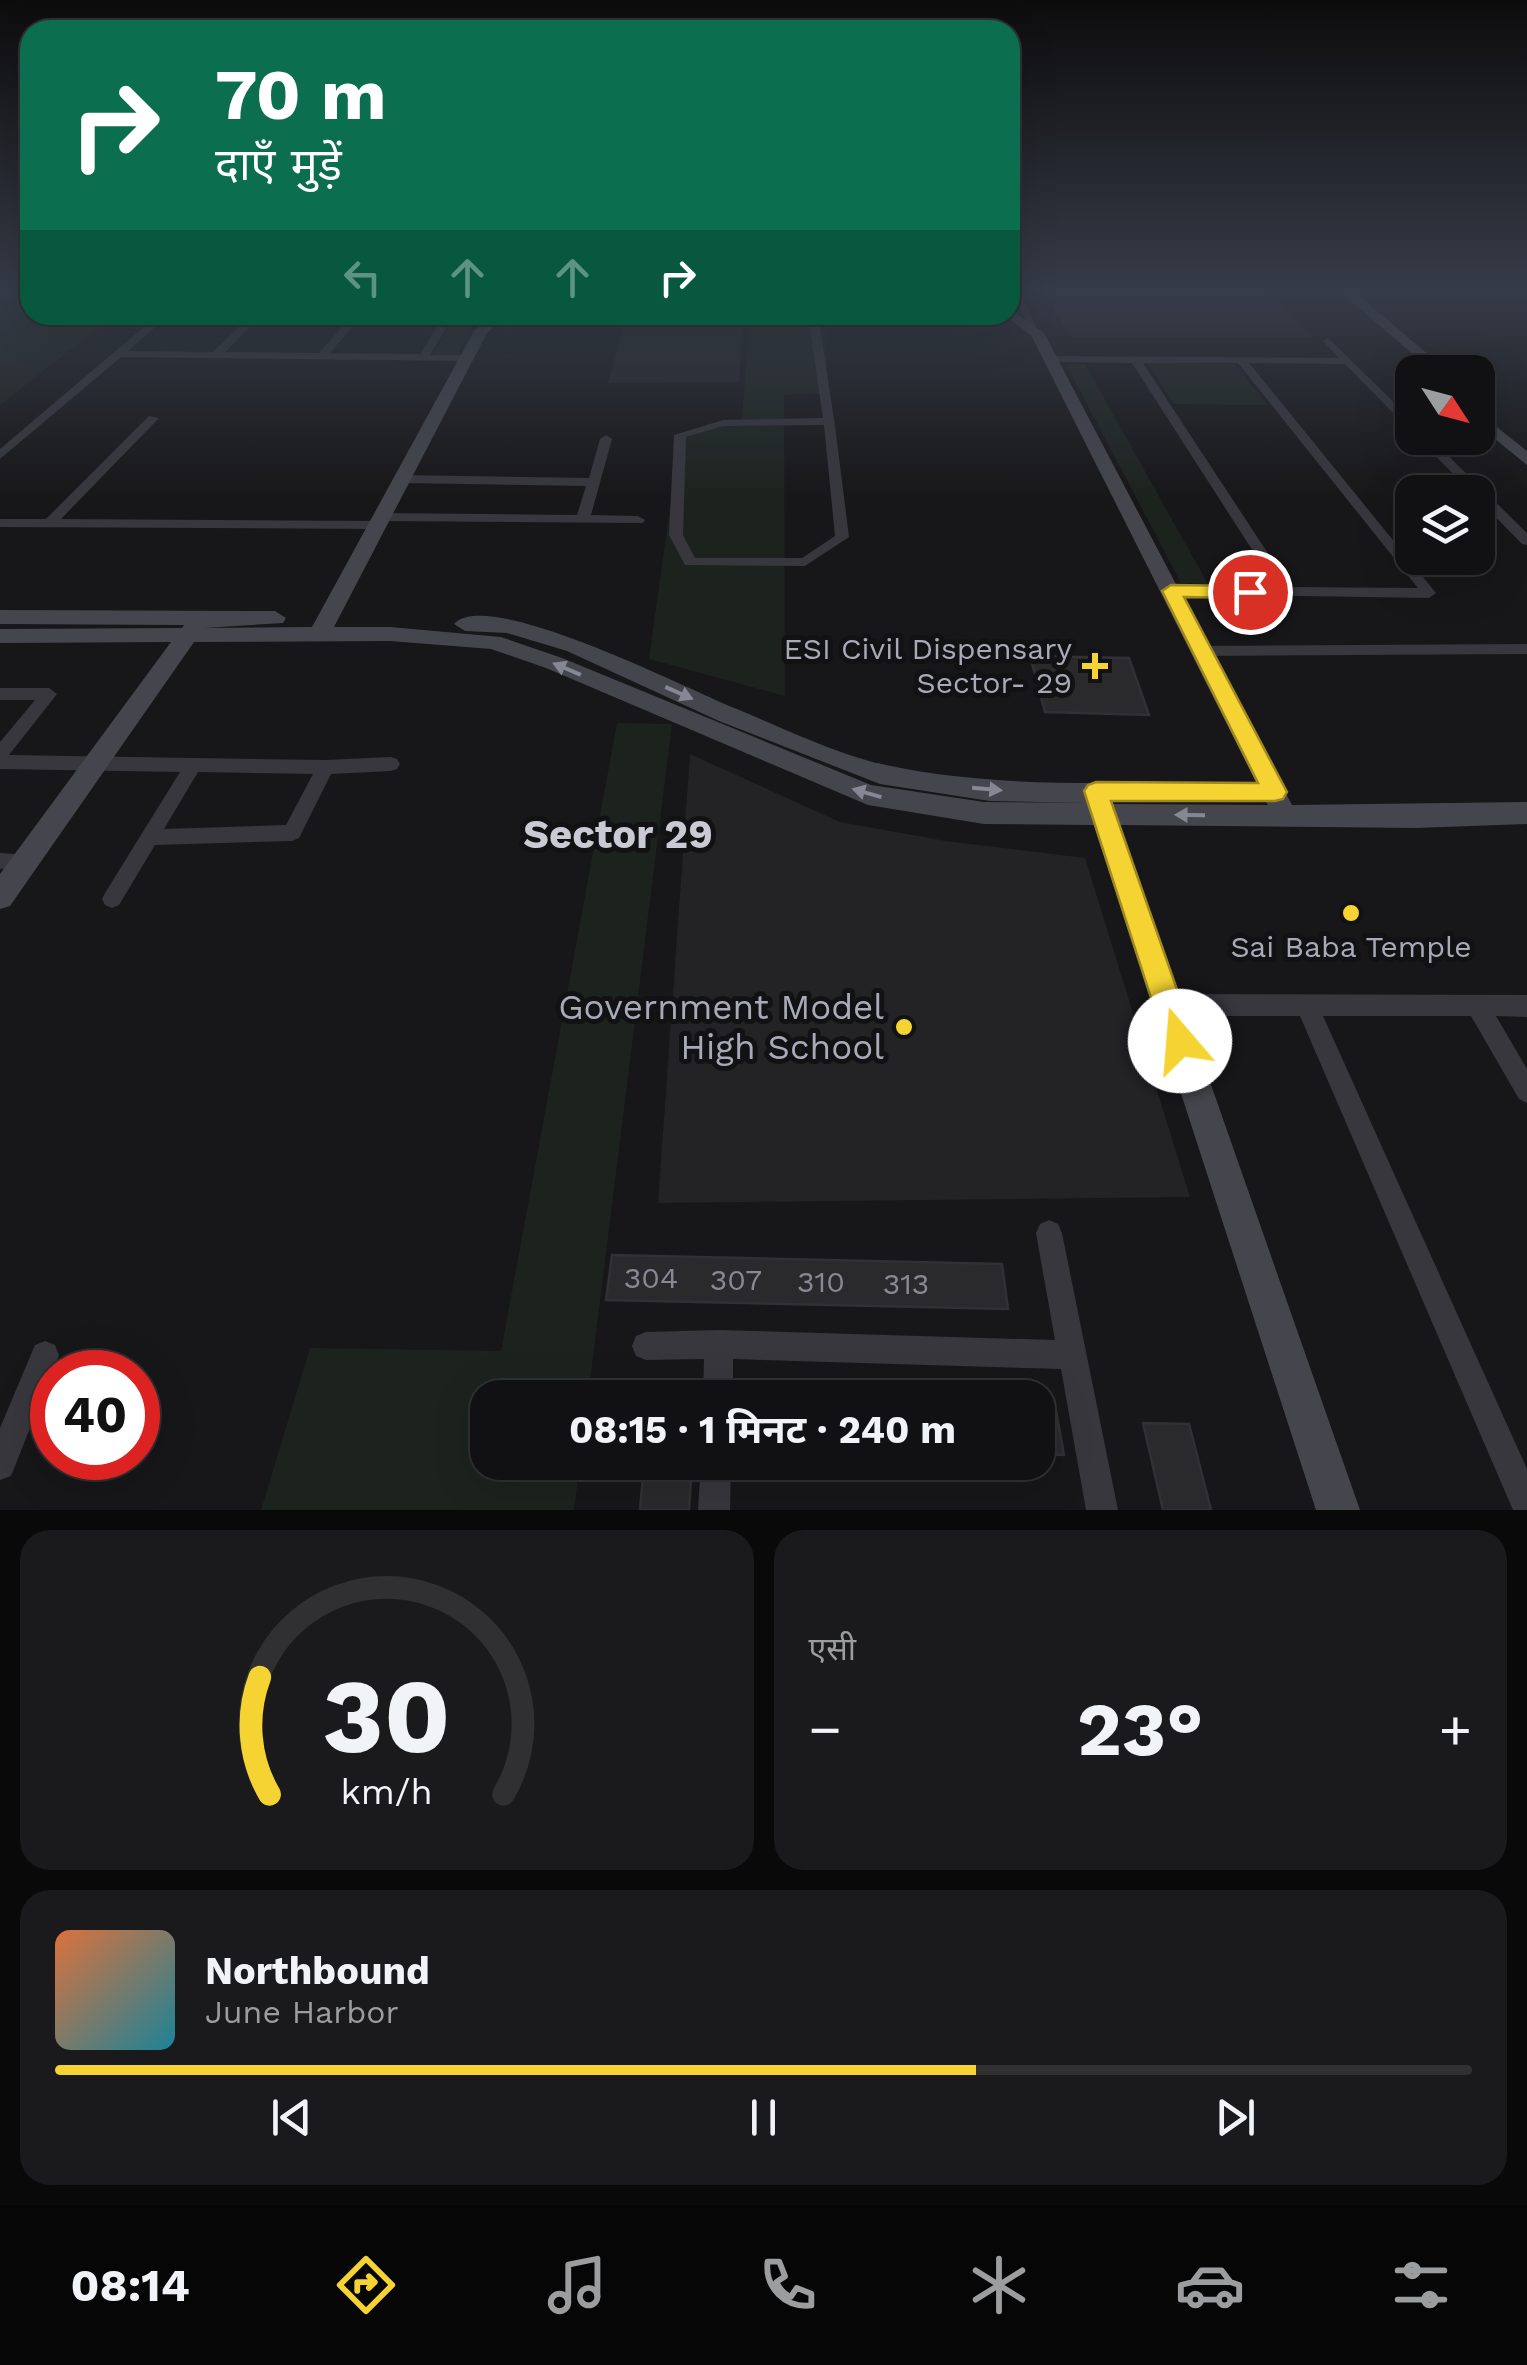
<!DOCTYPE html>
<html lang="hi">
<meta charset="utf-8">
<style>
body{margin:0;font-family:"Work Sans","Noto Sans Devanagari",sans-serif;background:#1a191b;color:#f1f3f6;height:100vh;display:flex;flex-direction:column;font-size:38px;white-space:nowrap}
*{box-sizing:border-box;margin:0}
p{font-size:32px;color:#9c9d9f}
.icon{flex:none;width:55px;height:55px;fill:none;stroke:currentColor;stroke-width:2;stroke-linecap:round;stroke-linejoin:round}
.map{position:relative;height:1510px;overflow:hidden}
.panel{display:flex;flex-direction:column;gap:20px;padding:20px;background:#09090a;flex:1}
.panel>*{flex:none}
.banner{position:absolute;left:20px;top:20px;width:1000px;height:305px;border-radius:30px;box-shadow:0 10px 40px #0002,0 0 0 2px #303032;background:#0b6e4f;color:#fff;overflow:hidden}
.needle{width:65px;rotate:126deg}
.buttons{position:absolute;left:1395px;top:355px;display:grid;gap:20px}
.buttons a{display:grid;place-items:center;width:100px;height:100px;border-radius:20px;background:#111012;box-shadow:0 10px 40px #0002,0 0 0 2px #303032;font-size:50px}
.speed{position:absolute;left:30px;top:1350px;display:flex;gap:20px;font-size:50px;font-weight:700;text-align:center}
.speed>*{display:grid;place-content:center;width:130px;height:130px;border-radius:50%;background:#111012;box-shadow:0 10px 40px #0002,0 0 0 2px #303032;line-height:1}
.speed .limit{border:15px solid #d22;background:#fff;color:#111}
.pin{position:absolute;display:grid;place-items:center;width:85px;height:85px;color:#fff;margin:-42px;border:5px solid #fff;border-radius:50%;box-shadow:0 2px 10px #0007}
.me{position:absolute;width:110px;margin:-55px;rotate:342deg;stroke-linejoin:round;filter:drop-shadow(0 0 8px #0008)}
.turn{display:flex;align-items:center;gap:35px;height:210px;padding:0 30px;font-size:45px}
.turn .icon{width:130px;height:130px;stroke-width:2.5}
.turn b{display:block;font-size:70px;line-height:85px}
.lanes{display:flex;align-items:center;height:95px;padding:0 30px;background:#0003;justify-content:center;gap:50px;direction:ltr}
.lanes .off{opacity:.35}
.big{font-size:75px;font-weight:700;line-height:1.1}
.panel .tile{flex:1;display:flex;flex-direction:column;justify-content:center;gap:15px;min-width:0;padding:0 35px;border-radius:30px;background:#1a191b}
.panel .dial{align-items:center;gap:0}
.dial svg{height:260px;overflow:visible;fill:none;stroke:#303032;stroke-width:7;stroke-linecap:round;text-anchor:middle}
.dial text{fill:#f1f3f6;stroke:none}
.song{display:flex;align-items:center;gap:30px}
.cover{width:120px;height:120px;border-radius:15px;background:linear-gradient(135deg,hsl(20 70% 55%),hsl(190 70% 35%))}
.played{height:10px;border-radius:5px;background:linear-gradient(90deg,#f4d333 65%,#303032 65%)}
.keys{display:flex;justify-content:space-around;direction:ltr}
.heat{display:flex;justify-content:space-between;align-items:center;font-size:55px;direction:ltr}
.panel .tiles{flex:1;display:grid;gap:20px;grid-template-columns:1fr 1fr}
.tile:last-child{grid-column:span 2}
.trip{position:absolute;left:470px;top:1380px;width:585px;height:100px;border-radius:30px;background:#111012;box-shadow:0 10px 40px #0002,0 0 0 2px #303032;font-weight:700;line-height:100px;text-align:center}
.tab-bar{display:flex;height:160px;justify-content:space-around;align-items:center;background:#070607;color:#9c9d9f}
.tab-bar .icon{width:70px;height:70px}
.tab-bar .on{color:#f4d333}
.tab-bar b{font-size:45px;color:#f1f3f6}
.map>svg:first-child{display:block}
</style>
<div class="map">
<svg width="1527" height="1510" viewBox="0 0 1527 1510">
<rect width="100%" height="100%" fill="#171618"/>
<g fill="#232225">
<polygon points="1043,290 1266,290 1314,337 1070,337"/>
<polygon points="626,315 743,315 739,382 608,383"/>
<polygon points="690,754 840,822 946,841 1085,858 1190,1197 658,1203"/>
</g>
<g fill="#1c231e">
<polygon points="9,290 30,290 30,315 114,315 0,405 0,296"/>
<polygon points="457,315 490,315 471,329 458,355 432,355"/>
<polygon points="750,315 825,315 828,393 784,395 785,696 649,659 680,435 742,418"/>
<polygon points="1148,363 1235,364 1267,405 1174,404"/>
<polygon points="1066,364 1085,364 1208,584 1181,583"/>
<polygon points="617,723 672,724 588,1397 488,1398 488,1462 580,1463 574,1510 261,1510 310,1348 501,1351"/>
</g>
<g fill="#2a292c" stroke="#313034" stroke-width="2.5">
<polygon points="1030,656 1129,658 1149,715 1045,712"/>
<polygon points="612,1255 1002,1264 1008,1309 606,1300"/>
<polygon points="1038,1398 1054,1399 1064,1455 1038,1454"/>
<polygon points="1143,1423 1189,1424 1211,1510 1163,1510"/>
<polygon points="644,1462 692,1462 689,1510 640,1510"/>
</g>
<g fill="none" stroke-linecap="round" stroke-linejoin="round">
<g fill="#37373d" fill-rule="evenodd">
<polygon points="1011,290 1019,290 1040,335 1032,333"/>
<polygon points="158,315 169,315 128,351 213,352 251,315 261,315 225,352 319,353 352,315 362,315 330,353 420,354 444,315 454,315 430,355 466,355 471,358 466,361 121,357 0,459 0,449"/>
<path d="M808 315H818L835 426 849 537 805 566 685 565 669 535 674 435 723 420 823 418ZM824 425 835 536 802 558H695L683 535 686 437 723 426Z"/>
<path d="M1328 338 1412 420V429L1408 428 1345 364 1249 363 1436 593 1429 598 1166 594 1164 591 1171 586 1276 587 1132 363 1051 362 1046 359 1051 356 1339 358 1323 341ZM1143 363H1238L1418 588 1290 587Z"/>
<polygon points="149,416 159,418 61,519 377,521 384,525 377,529 0,527 0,519 46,519"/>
<polygon points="606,435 612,439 591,515 638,516 645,520 643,523 382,521 375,517 382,513 577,515 586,486 402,483 396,479 402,475 589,478 600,439"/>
<polygon points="1418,438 1430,438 1527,533 1527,545 1522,544 1478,499 1478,492 1471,492"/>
<polygon points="1527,644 1527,654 1202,656 1194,651 1202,646"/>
<path d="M0 688H49L57 694 9 755 325 760 391 757 397 759 400 764 397 769 391 771 331 774 299 838 292 841 155 845 119 905 112 908 105 905 102 899 105 893 180 772 0 769V742L35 700H0ZM198 772 313 774 286 825 164 829Z"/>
<polygon points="0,853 33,855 36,861 33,867 0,869"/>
<polygon points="1168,994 1527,995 1527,1017 1496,1016 1527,1069 1527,1103 1519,1099 1471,1016 1323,1016 1527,1469 1527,1510 1513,1510 1300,1016 1168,1016 1160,1012 1157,1005 1160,998"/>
<polygon points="1049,1220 1058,1224 1062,1233 1118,1510 1086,1510 1061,1369 733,1359 733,1398 703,1398 704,1359 646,1360 636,1356 632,1346 636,1336 646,1332 719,1330 1055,1340 1036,1233 1040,1224"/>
<polygon points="45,1341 55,1345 59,1355 11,1476 0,1480 0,1428 35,1345"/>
<polygon points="701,1462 731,1462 730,1510 698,1510"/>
</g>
<g fill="#45464d" fill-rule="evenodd">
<polygon points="1338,290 1352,290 1449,372 1434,372"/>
<path d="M1010 310 1044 333 1292 805 1527 802V824L1416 828 1120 825 1360 1510H1316L1094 825 984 824 868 805 546 668 491 649 390 641 194 642 10 906 0 909V874L171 642 0 643V629L182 628 184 625 0 624V610L275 611 286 618 283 623 204 628 312 627 474 331 493 315H508L487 333 334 627H390L501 637 562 658 871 785 984 802 1087 803 990 801 880 784 719 721 567 651 507 633 465 631 454 624C488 586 693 692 737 709 780 727 841 756 886 765 1007 791 1133 781 1256 782L1031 335 1004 315H1010ZM1112 802H1266L1268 805 1113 804Z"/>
<polygon points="1478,412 1527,451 1527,465 1478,425"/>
</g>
</g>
<defs><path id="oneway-solid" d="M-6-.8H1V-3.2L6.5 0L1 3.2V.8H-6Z" transform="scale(2.5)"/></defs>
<g fill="#858793">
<use href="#oneway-solid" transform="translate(567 669) rotate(-157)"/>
<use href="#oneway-solid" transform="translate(679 693) rotate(24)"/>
<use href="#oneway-solid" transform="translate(987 789) rotate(5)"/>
<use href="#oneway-solid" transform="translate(867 793) rotate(-164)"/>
<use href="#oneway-solid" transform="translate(1190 815) rotate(-179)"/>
</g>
<linearGradient id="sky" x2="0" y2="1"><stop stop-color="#0d0c0d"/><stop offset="0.58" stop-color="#363c48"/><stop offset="1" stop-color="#363c48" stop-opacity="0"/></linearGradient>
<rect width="1527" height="501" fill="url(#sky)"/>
<polygon fill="#f4d333" stroke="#9f8921" stroke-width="2.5" points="1171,585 1250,586 1260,592 1250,598 1184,597 1287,792 1283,799 1275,801 1111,801 1195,1041 1190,1051 1180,1055 1170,1051 1165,1041 1084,791 1088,785 1096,782 1258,783 1162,591"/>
<g fill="#f4d333" stroke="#121113" stroke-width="4">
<path d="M1090 651h10v10h10v10h-10v10h-10v-10h-10v-10h10z"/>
<circle cx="1351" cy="913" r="10"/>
<circle cx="904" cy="1027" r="10"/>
</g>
<g text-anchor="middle" stroke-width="10" stroke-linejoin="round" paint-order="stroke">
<g font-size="30" fill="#a8aab8" stroke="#121113" text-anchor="end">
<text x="1072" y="659">ESI Civil Dispensary<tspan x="1072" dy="34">Sector- 29</tspan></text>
<text x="1351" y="957" text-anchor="middle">Sai Baba Temple</text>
</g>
<g font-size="30" fill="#888994">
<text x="651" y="1288">304</text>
<text x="736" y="1290">307</text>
<text x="821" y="1292">310</text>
<text x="906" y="1294">313</text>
</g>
<g font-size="35" fill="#a8aab8" stroke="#121113" text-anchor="end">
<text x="884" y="1019">Government Model<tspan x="884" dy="40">High School</tspan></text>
</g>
<g font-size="40" font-weight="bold" fill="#c9cad4" stroke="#121113">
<text x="618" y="848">Sector 29</text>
</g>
</g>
</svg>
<div class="buttons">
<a><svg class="needle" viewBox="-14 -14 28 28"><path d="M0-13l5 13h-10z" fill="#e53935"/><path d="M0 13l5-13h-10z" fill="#9c9d9f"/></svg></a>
<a><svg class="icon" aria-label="layers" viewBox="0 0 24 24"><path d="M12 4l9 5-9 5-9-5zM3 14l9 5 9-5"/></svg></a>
</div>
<div class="speed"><div class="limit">40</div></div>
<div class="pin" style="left:1250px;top:592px;background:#d93025"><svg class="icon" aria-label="arrive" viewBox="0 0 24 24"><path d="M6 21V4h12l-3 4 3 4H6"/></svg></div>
<svg class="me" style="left:1180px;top:1041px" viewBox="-20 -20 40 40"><circle r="19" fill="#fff"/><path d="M0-13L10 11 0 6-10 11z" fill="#f4d333"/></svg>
<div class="trip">08:15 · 1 मिनट · 240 m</div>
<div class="banner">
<div class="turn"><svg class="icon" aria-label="right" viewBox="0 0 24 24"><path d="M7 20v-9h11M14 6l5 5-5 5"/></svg><div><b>70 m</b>दाएँ मुड़ें</div></div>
<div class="lanes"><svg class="icon off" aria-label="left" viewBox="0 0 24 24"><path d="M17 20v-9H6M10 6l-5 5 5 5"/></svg><svg class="icon off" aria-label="ahead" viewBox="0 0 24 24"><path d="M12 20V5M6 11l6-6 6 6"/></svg><svg class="icon off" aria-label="ahead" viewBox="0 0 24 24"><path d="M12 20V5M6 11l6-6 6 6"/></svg><svg class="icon" aria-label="right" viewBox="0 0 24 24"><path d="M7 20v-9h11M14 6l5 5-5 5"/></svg></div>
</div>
</div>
<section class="panel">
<div class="tiles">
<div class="tile dial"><svg viewBox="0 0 100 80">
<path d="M14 69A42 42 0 1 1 86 69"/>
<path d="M14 69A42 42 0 0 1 11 33" stroke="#f4d333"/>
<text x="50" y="56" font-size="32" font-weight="700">30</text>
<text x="50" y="72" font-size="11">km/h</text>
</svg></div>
<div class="tile"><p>एसी</p>
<div class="heat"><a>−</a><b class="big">23°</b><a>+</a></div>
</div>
<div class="tile">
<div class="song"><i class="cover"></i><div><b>Northbound</b><p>June Harbor</p></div></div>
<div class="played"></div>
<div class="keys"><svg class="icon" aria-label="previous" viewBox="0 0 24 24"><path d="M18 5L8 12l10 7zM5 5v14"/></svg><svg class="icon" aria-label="pause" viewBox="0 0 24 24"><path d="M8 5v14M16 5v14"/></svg><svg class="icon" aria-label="next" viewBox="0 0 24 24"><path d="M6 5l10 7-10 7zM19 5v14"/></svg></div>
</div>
</div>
</section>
<nav class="tab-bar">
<b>08:14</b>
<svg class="icon on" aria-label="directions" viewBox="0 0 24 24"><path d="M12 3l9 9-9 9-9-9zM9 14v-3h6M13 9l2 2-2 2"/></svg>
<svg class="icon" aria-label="music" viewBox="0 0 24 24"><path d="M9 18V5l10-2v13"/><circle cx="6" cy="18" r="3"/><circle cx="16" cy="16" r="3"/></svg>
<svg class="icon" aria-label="phone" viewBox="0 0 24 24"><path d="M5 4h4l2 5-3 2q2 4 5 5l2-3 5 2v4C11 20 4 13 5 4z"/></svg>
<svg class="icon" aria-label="climate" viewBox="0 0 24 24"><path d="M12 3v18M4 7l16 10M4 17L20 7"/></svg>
<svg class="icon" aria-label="car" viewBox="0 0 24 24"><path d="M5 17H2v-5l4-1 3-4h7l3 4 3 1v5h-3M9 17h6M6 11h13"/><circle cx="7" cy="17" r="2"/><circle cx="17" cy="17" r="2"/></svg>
<svg class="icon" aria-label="filters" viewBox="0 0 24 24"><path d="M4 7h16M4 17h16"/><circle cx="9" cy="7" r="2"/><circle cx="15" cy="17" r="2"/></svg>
</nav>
